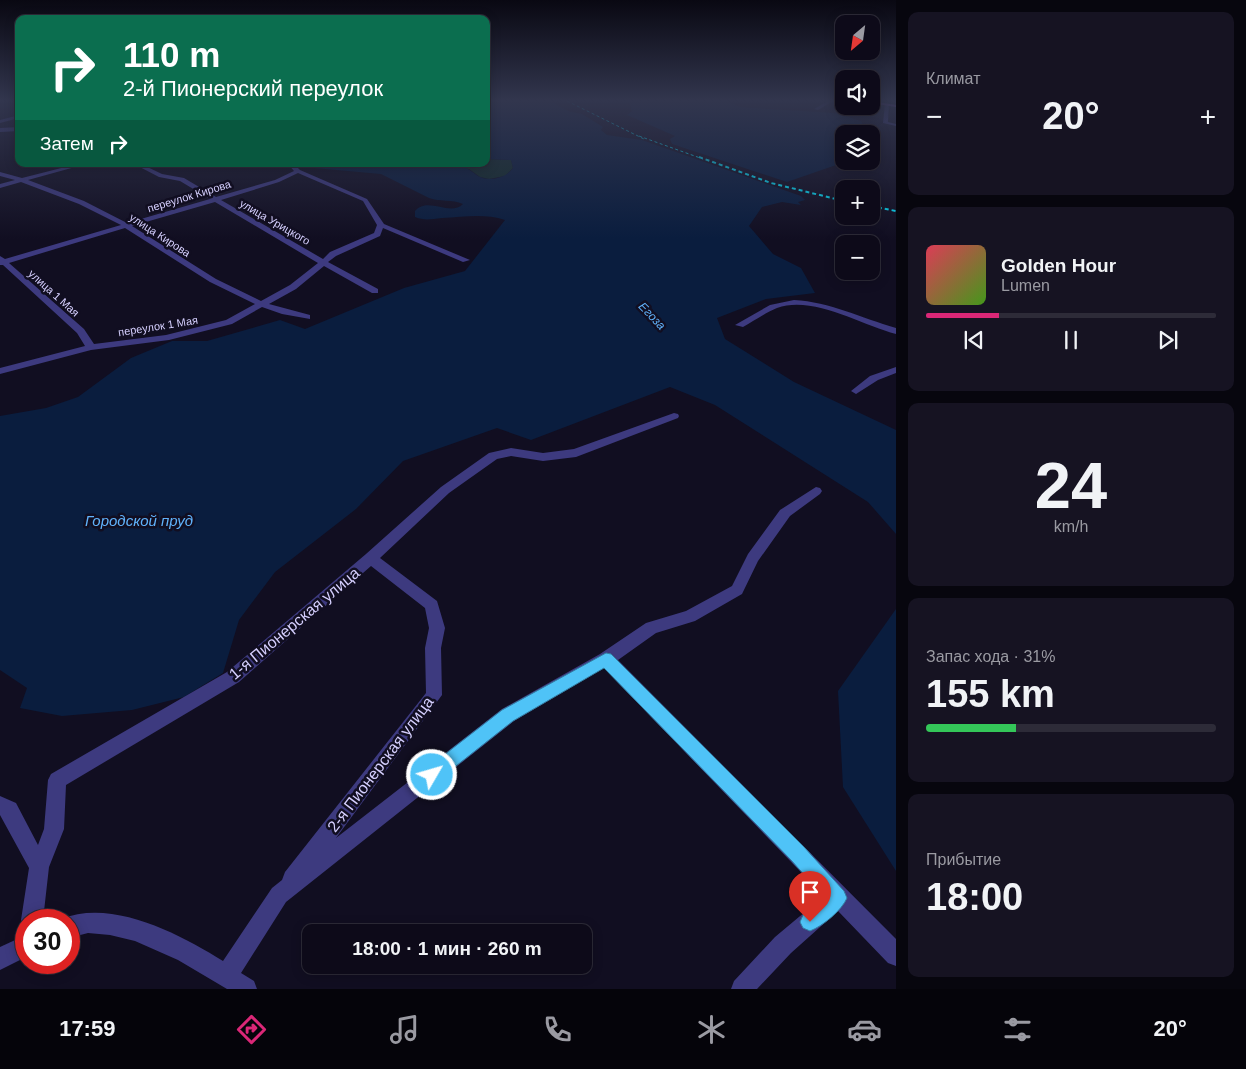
<!DOCTYPE html>
<html lang="ru">
<meta charset="utf-8">
<style>
body{margin:0;font-family:Arial,sans-serif;background:#161322;color:#f1f3f6;height:100vh;display:flex;flex-direction:column;font-size:19px;white-space:nowrap}
*{box-sizing:border-box;margin:0}
p{font-size:16px;color:#9a9aa2}
.icon{flex:none;width:28px;height:28px;fill:none;stroke:currentColor;stroke-width:2;stroke-linecap:round;stroke-linejoin:round}
.map{position:relative;flex:1;overflow:hidden}
.panel{display:flex;flex-direction:column;gap:12px;padding:12px;background:#07060e;width:350px}
.panel>*{flex:none}
.banner{position:absolute;left:15px;top:15px;width:475px;height:152px;border-radius:10px;box-shadow:0 2px 12px #0003,0 0 0 1px #2d2b38;background:#0b6e4f;color:#fff;overflow:hidden}
.needle{width:32px;rotate:209deg}
.fabs{position:absolute;left:835px;top:15px;display:grid;gap:10px}
.fabs a{display:grid;place-items:center;width:45px;height:45px;border-radius:10px;background:#0d0a19;box-shadow:0 2px 12px #0003,0 0 0 1px #2d2b38;font-size:25px}
.speed{position:absolute;left:15px;top:909px;display:flex;gap:10px;font-size:25px;font-weight:700;text-align:center}
.speed>*{display:grid;place-content:center;width:65px;height:65px;border-radius:50%;background:#0d0a19;box-shadow:0 2px 12px #0003,0 0 0 1px #2d2b38;line-height:1}
.speed .limit{border:8px solid #d22;background:#fff;color:#111}
.pin{position:absolute;display:grid;place-items:center;width:42px;height:42px;color:#fff;margin:-51px -21px;border-radius:50% 50% 50% 0;rotate:-45deg;box-shadow:0 0 5px #0007}
.pin .icon{rotate:45deg}
.me{position:absolute;width:55px;margin:-28px;rotate:52deg;stroke-linejoin:round;filter:drop-shadow(0 0 4px #0008)}
.turn{display:flex;align-items:center;gap:18px;height:105px;padding:0 25px;font-size:22px}
.turn .icon{width:65px;height:65px;stroke-width:2.5}
.turn b{display:block;font-size:35px;line-height:42px}
.then{display:flex;align-items:center;height:48px;padding:0 25px;background:#0003;gap:10px;font-size:19px}
.big{font-size:38px;font-weight:700;line-height:1.1}
.panel .tile{flex:1;display:flex;flex-direction:column;justify-content:center;gap:8px;min-width:0;padding:0 18px;border-radius:10px;background:#161322}
.panel .dial{align-items:center;gap:0}
.dial b{font-size:65px;line-height:1}
.song{display:flex;align-items:center;gap:15px}
.cover{width:60px;height:60px;border-radius:8px;background:linear-gradient(135deg,hsl(350 70% 55%),hsl(100 70% 35%))}
.played{height:5px;border-radius:2px;background:linear-gradient(90deg,#db2777 25%,#2d2b38 25%)}
.keys{display:flex;justify-content:space-around;direction:ltr}
.heat{display:flex;justify-content:space-between;align-items:center;font-size:28px;direction:ltr}
.charge{height:8px;border-radius:4px;background:linear-gradient(90deg,#34c759 31%,#2d2b38 0)}
.trip{position:absolute;left:302px;top:924px;width:290px;height:50px;border-radius:10px;background:#0d0a19;box-shadow:0 2px 12px #0003,0 0 0 1px #2d2b38;font-weight:700;line-height:50px;text-align:center}
.menu{display:flex;height:80px;justify-content:space-around;align-items:center;background:#05040a;color:#9a9aa2}
.menu .icon{width:35px;height:35px}
.menu .on{color:#db2777}
.menu b{font-size:22px;color:#f1f3f6}
main{display:flex;flex:1;min-height:0}
.map>svg:first-child{display:block}
</style>
<main>
<div class="map">
<svg width="896" height="989" viewBox="0 0 896 989">
<rect width="100%" height="100%" fill="#110e21"/>
<polygon fill="#112b2a" points="486,159 511,160 513,168 505,176 489,179 480,177 469,169 434,164 486,164"/>
<g fill="#0a1d3e">
<path d="M486 101H551L568 111 582 114 603 127 601 130 607 135 642 140 801 196 805 200 798 202 801 205 782 202 762 207 749 226 773 254 801 268 815 293 766 299 717 318 725 339 794 382 896 430V534L868 502 715 405 670 387 531 440 497 428 403 461 356 509 275 572 239 620 223 673 184 697 132 710 62 716 20 708 27 688 0 670V416L46 408 78 397 131 358 172 341H207L280 320 305 329 404 288 465 271 505 220C484 213 464 217 442 218 431 219 425 221 415 217V211C428 196 450 217 463 204 452 199 440 202 429 198L381 174 314 168 299 164C349 164 413 158 461 167 469 168 472 172 478 176 489 182 506 178 513 168L511 160 486 159Z"/>
<polygon points="621,101 728,101 740,107 834,113 861,121 866,134 844,134 844,153 839,164 787,182 672,144 670,139 675,136 627,115 632,111 630,104"/>
<polygon points="896,609 896,871 843,787 838,691"/>
</g>
<g fill="none" stroke-linecap="round" stroke-linejoin="round">
<g fill="#3d3a7f" fill-rule="evenodd">
<polygon points="828,101 833,101 818,110 814,109"/>
<polygon points="885,103 889,104 888,122 896,124 896,126 883,123"/>
<polygon points="19,115 19,118 0,123 0,120"/>
<polygon points="19,127 19,131 0,132 0,128"/>
<path d="M77 164H86L28 180 84 201 127 223 210 199 180 181 159 177 134 164H141L162 174 184 178 216 197 275 180 294 171 288 164H294L300 170 367 199 384 224 470 260 463 262 383 228 380 236 336 256 328 262 378 289V293H372L324 266 296 289 269 304 310 315V319L282 314 262 307 232 324 169 340 91 350 0 374V368L85 346 77 333 3 265H0V256L5 259 121 225 79 204 21 182 0 188V184L15 180 0 176V172L22 178ZM298 173 363 201 377 225 374 233 330 252 323 259 221 200 279 182ZM215 202 318 263 290 285 261 301 216 279 132 226ZM125 228 210 282 255 304 226 320 166 335 94 344 84 329 9 263Z"/>
<path d="M794 300C830 302 861 318 896 328V334C861 325 813 295 777 308 765 313 754 321 743 327L735 325 770 305Z"/>
<polygon points="896,367 896,373 878,380 856,394 851,391 870,376"/>
<path d="M674 413 678 414 679 416 678 418 576 457 543 461 511 456 497 459 449 493 380 558 437 601 445 628 441 648 442 695 336 838 502 709 600 654 646 623 686 611 732 586 748 554 780 510 816 487 820 488 822 491 820 494 790 516 758 561 742 594 695 621 656 633 618 660 896 939V966L888 963 838 911 791 953 757 989H731L734 981 775 937 824 896 604 668 514 721 286 902 241 973 254 981 257 989H227L178 960 135 941 110 935 88 933 69 938V920L61 919C112 898 180 934 223 961L272 888 282 880 285 872 426 693 425 648 429 628 425 608 371 566 239 682 66 785 64 829 49 867 43 920H26V928L25 927 21 920 29 868 0 815V796L16 803 38 845 44 829 48 780 51 774 227 672 366 554 441 487 489 453 511 448 543 453 574 449Z"/>
<polygon points="26,935 26,957 0,970 0,947"/>
</g>
<polygon fill="#c059fb" fill-rule="evenodd" points="871,101 896,105 896,107 871,103"/>
<g stroke="#06daf3" stroke-width="1" stroke-dasharray="3 2.5" stroke-linecap="butt">
<polyline points="567,101 644,139"/>
<polyline points="639,136 703,159"/>
</g>
<g stroke="#06daf3" stroke-width="2" stroke-dasharray="4 3" stroke-linecap="butt">
<polyline points="699,157 771,183 844,201"/>
<polyline points="871,206 896,211"/>
</g>
</g>
<linearGradient id="sky" x2="0" y2="1"><stop stop-color="#090812"/><stop offset="0.42" stop-color="#32364e"/><stop offset="1" stop-color="#32364e" stop-opacity="0"/></linearGradient>
<rect width="896" height="239" fill="url(#sky)"/>
<path fill="#4fc3f7" stroke="#337fa1" d="M606 653 611 654 804 847 844 891 847 898C842 910 823 926 810 931L803 928 800 922 803 915 824 897 791 860 604 668 513 721 437 781 432 784 426 781 423 775 426 769 502 710Z"/>
<g text-anchor="middle" stroke-width="5" stroke-linejoin="round" paint-order="stroke">
<g font-size="11" fill="#d5cffe" stroke="#110e21">
<text transform="translate(189 196) rotate(-17)" y="4">переулок Кирова</text>
<text transform="translate(275 222) rotate(30)" y="4">улица Урицкого</text>
<text transform="translate(160 235) rotate(33)" y="4">улица Кирова</text>
<text transform="translate(54 293) rotate(42)" y="4">улица 1 Мая</text>
<text transform="translate(158 326) rotate(-9)" y="4">переулок 1 Мая</text>
</g>
<g font-size="12" font-style="italic" fill="#60b2fb" stroke="#110e21">
<text transform="translate(652 316) rotate(46)" y="4">Егоза</text>
</g>
<g font-size="15" font-style="italic" fill="#60b2fb" stroke="#110e21">
<text x="139" y="526">Городской пруд</text>
</g>
<g font-size="16" fill="#d5cffe" stroke="#110e21">
<text transform="translate(294 623) rotate(-40)" y="6">1-я Пионерская улица</text>
<text transform="translate(380 764) rotate(-53)" y="6">2-я Пионерская улица</text>
</g>
</g>
</svg>
<div class="fabs">
<a><svg class="needle" viewBox="-14 -14 28 28"><path d="M0-13l5 13h-10z" fill="#e53935"/><path d="M0 13l5-13h-10z" fill="#9a9aa2"/></svg></a>
<a><svg class="icon" aria-label="sound" viewBox="0 0 24 24"><path d="M4 9h4l5-4v14l-5-4H4zM17 9q2 3 0 6"/></svg></a>
<a><svg class="icon" aria-label="layers" viewBox="0 0 24 24"><path d="M12 4l9 5-9 5-9-5zM3 14l9 5 9-5"/></svg></a>
<a>+</a>
<a>−</a>
</div>
<div class="speed"><div class="limit">30</div></div>
<div class="pin" style="left:810px;top:922px;background:#d93025"><svg class="icon" aria-label="arrive" viewBox="0 0 24 24"><path d="M6 21V4h12l-3 4 3 4H6"/></svg></div>
<svg class="me" style="left:432px;top:775px" viewBox="-20 -20 40 40"><circle r="17" fill="#4fc3f7" stroke="#fff" stroke-width="3"/><path d="M0-11L8 9 0 5-8 9z" fill="#fff"/></svg>
<div class="trip">18:00 · 1 мин · 260 m</div>
<div class="banner">
<div class="turn"><svg class="icon" aria-label="right" viewBox="0 0 24 24"><path d="M7 20v-9h11M14 6l5 5-5 5"/></svg><div><b>110 m</b>2-й Пионерский переулок</div></div>
<div class="then">Затем<svg class="icon" aria-label="right" viewBox="0 0 24 24"><path d="M7 20v-9h11M14 6l5 5-5 5"/></svg></div>
</div>
</div>
<section class="panel">
<div class="tile"><p>Климат</p>
<div class="heat"><a>−</a><b class="big">20°</b><a>+</a></div>
</div>
<div class="tile">
<div class="song"><i class="cover"></i><div><b>Golden Hour</b><p>Lumen</p></div></div>
<div class="played"></div>
<div class="keys"><svg class="icon" aria-label="previous" viewBox="0 0 24 24"><path d="M18 5L8 12l10 7zM5 5v14"/></svg><svg class="icon" aria-label="pause" viewBox="0 0 24 24"><path d="M8 5v14M16 5v14"/></svg><svg class="icon" aria-label="next" viewBox="0 0 24 24"><path d="M6 5l10 7-10 7zM19 5v14"/></svg></div>
</div>
<div class="tile dial"><b>24</b><p>km/h</p></div>
<div class="tile"><p>Запас хода · 31%</p><b class="big">155 km</b><div class="charge"></div></div>
<div class="tile"><p>Прибытие</p><b class="big">18:00</b></div>
</section>
</main>
<nav class="menu">
<b>17:59</b>
<svg class="icon on" aria-label="directions" viewBox="0 0 24 24"><path d="M12 3l9 9-9 9-9-9zM9 14v-3h6M13 9l2 2-2 2"/></svg>
<svg class="icon" aria-label="music" viewBox="0 0 24 24"><path d="M9 18V5l10-2v13"/><circle cx="6" cy="18" r="3"/><circle cx="16" cy="16" r="3"/></svg>
<svg class="icon" aria-label="phone" viewBox="0 0 24 24"><path d="M5 4h4l2 5-3 2q2 4 5 5l2-3 5 2v4C11 20 4 13 5 4z"/></svg>
<svg class="icon" aria-label="climate" viewBox="0 0 24 24"><path d="M12 3v18M4 7l16 10M4 17L20 7"/></svg>
<svg class="icon" aria-label="car" viewBox="0 0 24 24"><path d="M5 17H2v-5l4-1 3-4h7l3 4 3 1v5h-3M9 17h6M6 11h13"/><circle cx="7" cy="17" r="2"/><circle cx="17" cy="17" r="2"/></svg>
<svg class="icon" aria-label="filters" viewBox="0 0 24 24"><path d="M4 7h16M4 17h16"/><circle cx="9" cy="7" r="2"/><circle cx="15" cy="17" r="2"/></svg>
<b>20°</b>
</nav>
